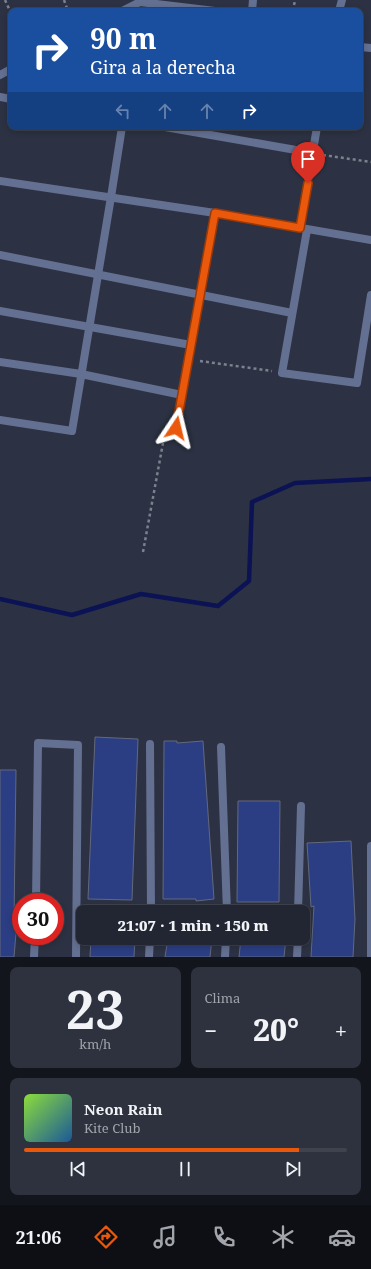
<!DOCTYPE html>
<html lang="es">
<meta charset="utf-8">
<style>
body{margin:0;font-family:"Noto Serif",serif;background:#2d323e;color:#f1f3f6;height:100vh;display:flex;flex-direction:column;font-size:15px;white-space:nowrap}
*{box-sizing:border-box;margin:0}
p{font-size:13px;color:#a2a5ac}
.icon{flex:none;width:22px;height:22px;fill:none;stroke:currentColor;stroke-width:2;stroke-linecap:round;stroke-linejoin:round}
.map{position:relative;height:957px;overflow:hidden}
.sheet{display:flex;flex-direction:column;gap:10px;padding:10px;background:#12151c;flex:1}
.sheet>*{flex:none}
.top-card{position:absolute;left:8px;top:8px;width:355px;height:122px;border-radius:8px;box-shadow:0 2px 6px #0003,0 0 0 1px #3e434d;background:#1a4fa0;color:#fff;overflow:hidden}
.speed{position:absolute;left:12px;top:893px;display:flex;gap:8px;font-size:20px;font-weight:700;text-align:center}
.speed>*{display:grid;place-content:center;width:52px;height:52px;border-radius:50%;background:#212632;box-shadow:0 2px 6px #0003,0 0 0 1px #3e434d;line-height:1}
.speed .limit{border:6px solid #d22;background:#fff;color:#111}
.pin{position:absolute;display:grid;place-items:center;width:34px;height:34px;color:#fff;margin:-41px -17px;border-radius:50% 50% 50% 0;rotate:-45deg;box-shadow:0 0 4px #0007}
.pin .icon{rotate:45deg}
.me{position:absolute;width:44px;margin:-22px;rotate:10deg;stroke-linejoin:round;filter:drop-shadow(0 0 3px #0008)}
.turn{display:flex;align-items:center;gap:14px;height:84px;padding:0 16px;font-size:18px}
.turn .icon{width:52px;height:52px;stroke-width:2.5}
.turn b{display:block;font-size:28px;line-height:34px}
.lanes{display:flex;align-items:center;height:38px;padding:0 16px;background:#0003;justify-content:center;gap:20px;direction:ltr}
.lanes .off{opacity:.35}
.big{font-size:30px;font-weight:800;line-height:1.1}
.sheet .widget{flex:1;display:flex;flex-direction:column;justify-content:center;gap:6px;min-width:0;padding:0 14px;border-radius:8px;background:#2d323e}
.sheet .dial{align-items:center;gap:0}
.dial b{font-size:52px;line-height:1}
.song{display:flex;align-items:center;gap:12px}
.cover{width:48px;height:48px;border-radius:6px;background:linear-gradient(135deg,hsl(90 70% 55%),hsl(210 70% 35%))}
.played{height:4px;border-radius:2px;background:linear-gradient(90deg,#ea580c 85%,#3e434d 85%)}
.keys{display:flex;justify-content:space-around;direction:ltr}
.heat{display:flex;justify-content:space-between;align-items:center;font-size:22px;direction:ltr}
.sheet .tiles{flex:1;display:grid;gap:10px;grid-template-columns:1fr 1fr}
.widget:last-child{grid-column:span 2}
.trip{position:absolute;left:76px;top:905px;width:234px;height:40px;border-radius:8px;background:#212632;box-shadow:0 2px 6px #0003,0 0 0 1px #3e434d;font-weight:800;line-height:40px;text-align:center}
.tab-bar{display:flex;height:64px;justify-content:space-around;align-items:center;background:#0d0f14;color:#a2a5ac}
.tab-bar .icon{width:28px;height:28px}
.tab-bar .selected{color:#ea580c}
.tab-bar b{font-size:18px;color:#f1f3f6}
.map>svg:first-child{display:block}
</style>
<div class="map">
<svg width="371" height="957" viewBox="0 0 371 957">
<rect width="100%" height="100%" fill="#2c3243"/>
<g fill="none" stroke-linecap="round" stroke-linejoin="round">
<polyline stroke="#0b1355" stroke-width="4.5" points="0,599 72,615 141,594 218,606 249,581 252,502 295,483 371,479"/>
</g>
<g fill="#2c3e83" stroke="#62697d">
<polygon points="95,737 138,739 132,900 88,899"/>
<polygon points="164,741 177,741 177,743 203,741 214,899 196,901 196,899 163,899"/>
<polygon points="0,770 16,770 14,920 17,921 14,957 0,957"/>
<polygon points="238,801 280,801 279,902 237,902"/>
<polygon points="351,841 355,919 353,957 311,957 314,906 311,907 307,843"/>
<polygon points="91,938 135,938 134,957 90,957"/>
<polygon points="168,938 212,938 210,957 165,957"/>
<polygon points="241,938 286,938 284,957 239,957"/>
</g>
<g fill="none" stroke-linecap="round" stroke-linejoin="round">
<g stroke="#7c818f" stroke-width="2.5" stroke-dasharray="3 3" stroke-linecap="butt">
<polyline points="5,0 11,13"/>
<polyline points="64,0 68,11"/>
<polyline points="293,11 295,0"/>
<polyline points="323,155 371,162"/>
<polyline points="200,361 272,371"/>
<polyline points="143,552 165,432"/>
</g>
<g stroke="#647091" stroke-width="8">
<polyline points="122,11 140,2 215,11"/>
<polyline points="252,11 253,0"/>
<polyline points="339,11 342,0"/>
<polyline points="360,47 371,48"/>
<polyline points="0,75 11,69"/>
<polyline points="0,97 11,99"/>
<polyline points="165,127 313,153"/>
<polyline points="0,181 215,213 371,240"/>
<polyline points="300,228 317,127"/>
<polyline points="307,230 282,373 357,383 371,295"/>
<polyline points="0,255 292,313"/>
<polyline points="0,311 191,345"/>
<polyline points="0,362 81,374 182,395"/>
<polyline points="0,420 72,431 111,197 122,127"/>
<polyline points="176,428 215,213"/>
<polyline points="150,744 151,912"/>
<polyline points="221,747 227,912"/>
<polyline points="371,846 371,957"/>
<polyline points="36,902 38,743 78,745 76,957"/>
<polyline points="298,912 301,806"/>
<polyline points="34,957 35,936"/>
<polyline points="149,957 150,938"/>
<polyline points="225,957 226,938"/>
<polyline points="297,957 298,938"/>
</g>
</g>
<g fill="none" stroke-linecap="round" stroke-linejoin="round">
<g stroke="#983908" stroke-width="10">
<polyline id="route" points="176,428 215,213 300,228 308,183"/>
</g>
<use href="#route" stroke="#ea580c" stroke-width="7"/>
</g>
</svg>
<div class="speed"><div class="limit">30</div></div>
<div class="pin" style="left:308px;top:183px;background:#d93025"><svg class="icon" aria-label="arrive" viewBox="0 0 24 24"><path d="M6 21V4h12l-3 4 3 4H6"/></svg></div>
<svg class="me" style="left:176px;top:428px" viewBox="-20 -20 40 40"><path d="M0-17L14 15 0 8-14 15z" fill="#ea580c" stroke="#fff" stroke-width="4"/></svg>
<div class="trip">21:07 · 1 min · 150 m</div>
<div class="top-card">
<div class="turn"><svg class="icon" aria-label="right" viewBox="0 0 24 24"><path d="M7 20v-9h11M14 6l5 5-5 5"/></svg><div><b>90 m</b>Gira a la derecha</div></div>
<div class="lanes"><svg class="icon off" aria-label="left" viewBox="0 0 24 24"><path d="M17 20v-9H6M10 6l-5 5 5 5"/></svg><svg class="icon off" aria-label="ahead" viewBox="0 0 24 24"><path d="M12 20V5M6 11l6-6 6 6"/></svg><svg class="icon off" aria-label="ahead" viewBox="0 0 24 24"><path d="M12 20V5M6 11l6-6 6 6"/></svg><svg class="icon" aria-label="right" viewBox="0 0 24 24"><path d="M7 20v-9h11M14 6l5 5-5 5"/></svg></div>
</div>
</div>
<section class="sheet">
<div class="tiles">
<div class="widget dial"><b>23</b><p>km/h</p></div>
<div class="widget"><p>Clima</p>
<div class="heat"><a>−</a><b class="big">20°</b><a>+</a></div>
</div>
<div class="widget">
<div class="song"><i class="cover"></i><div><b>Neon Rain</b><p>Kite Club</p></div></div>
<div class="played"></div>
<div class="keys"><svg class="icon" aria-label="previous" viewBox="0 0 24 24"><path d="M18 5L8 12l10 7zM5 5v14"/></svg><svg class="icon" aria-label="pause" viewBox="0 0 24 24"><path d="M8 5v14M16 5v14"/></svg><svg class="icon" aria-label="next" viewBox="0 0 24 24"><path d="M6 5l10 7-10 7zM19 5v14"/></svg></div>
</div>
</div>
</section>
<nav class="tab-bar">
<b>21:06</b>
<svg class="icon selected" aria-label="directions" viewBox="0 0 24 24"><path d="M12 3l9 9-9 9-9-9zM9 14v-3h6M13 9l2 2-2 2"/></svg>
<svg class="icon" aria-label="music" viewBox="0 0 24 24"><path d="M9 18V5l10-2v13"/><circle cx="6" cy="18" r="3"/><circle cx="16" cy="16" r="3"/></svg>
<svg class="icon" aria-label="phone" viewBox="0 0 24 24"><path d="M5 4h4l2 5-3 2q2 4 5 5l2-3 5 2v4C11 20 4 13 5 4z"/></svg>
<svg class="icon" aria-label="climate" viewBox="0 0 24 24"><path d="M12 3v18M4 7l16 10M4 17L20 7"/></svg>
<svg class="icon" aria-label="car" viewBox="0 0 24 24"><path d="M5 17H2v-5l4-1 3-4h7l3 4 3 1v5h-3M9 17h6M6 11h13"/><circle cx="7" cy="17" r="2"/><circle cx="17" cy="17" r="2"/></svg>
</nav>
